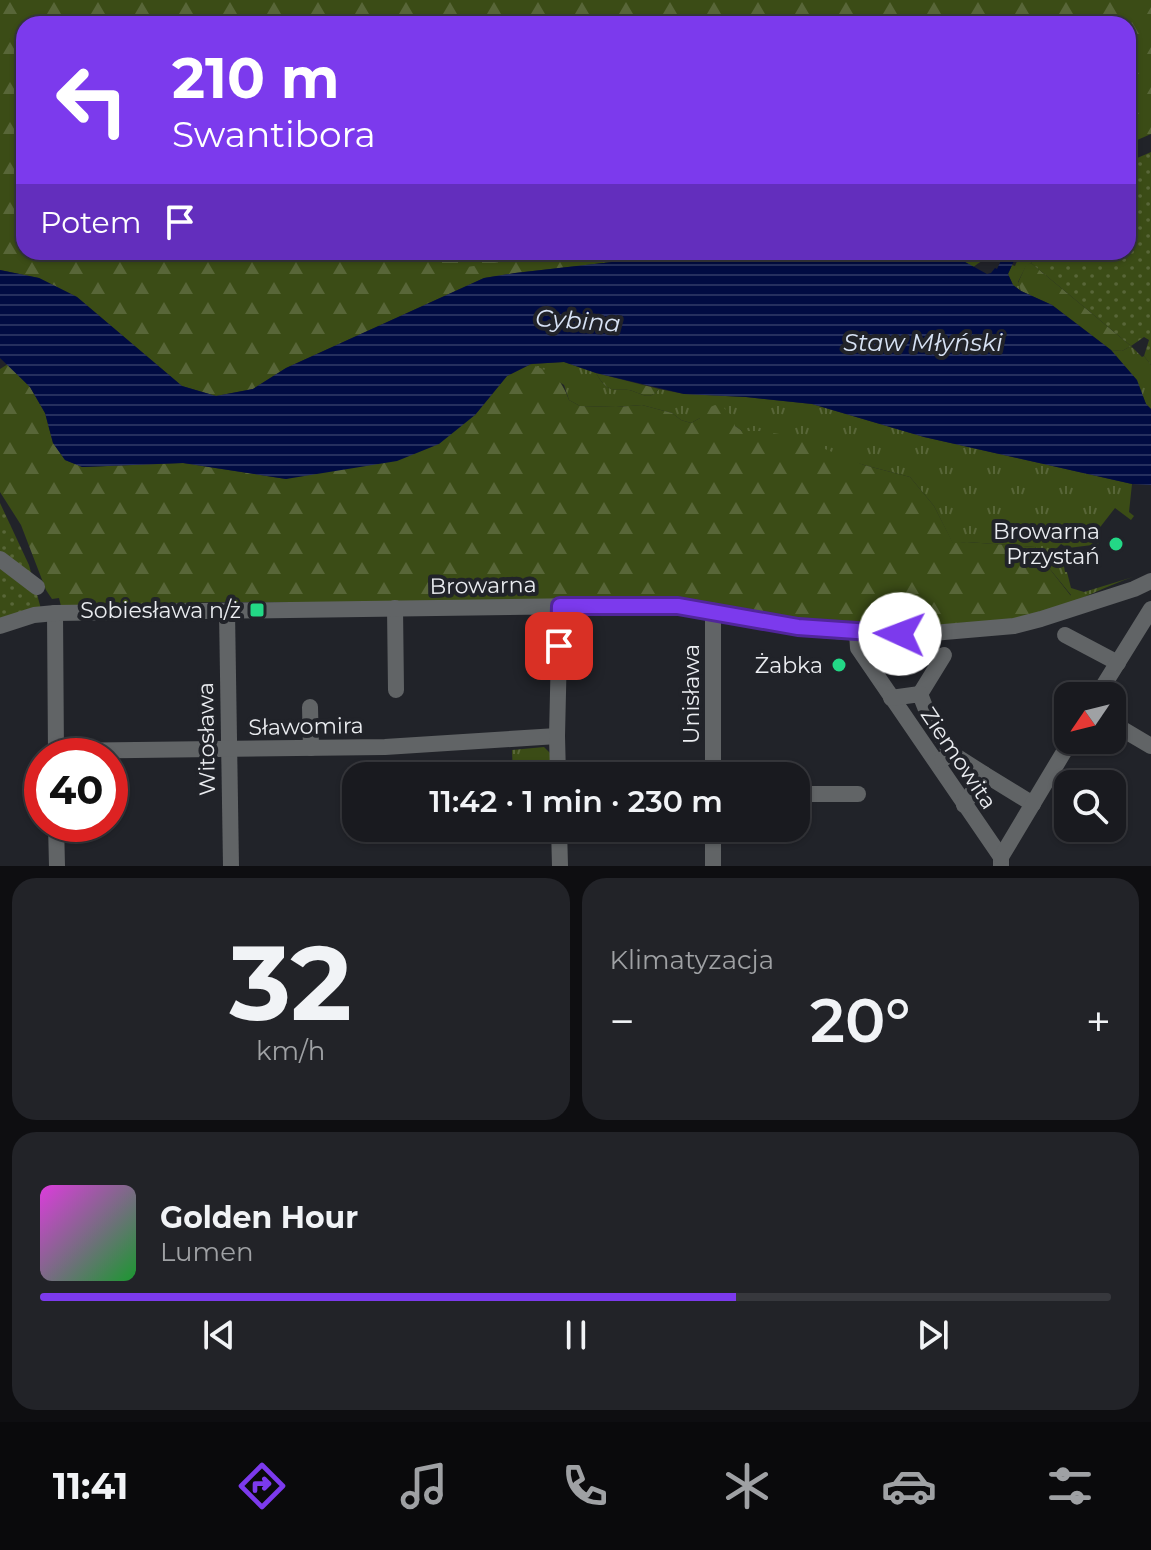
<!DOCTYPE html>
<html lang="pl">
<meta charset="utf-8">
<style>
body{margin:0;font-family:Montserrat,sans-serif;background:#222328;color:#f1f3f6;height:100vh;display:flex;flex-direction:column;font-size:30px;white-space:nowrap}
*{box-sizing:border-box;margin:0}
p{font-size:26px;color:#9fa1a4}
.icon{flex:none;width:44px;height:44px;fill:none;stroke:currentColor;stroke-width:2;stroke-linecap:round;stroke-linejoin:round}
.map{position:relative;height:866px;overflow:hidden}
.sheet{display:flex;flex-direction:column;gap:12px;padding:12px;background:#0e0e11;flex:1}
.sheet>*{flex:none}
.banner{position:absolute;left:16px;top:16px;width:1120px;height:244px;border-radius:24px;box-shadow:0 2px 6px #0004,0 0 0 2px #37383d;background:#7c3aed;color:#fff;overflow:hidden}
.needle{width:52px;rotate:235deg}
.fabs{position:absolute;left:1054px;top:682px;display:grid;gap:16px}
.fabs a{display:grid;place-items:center;width:72px;height:72px;border-radius:16px;background:#191a1f;box-shadow:0 2px 6px #0004,0 0 0 2px #37383d;font-size:40px}
.speed{position:absolute;left:24px;top:738px;display:flex;gap:16px;font-size:40px;font-weight:700;text-align:center}
.speed>*{display:grid;place-content:center;width:104px;height:104px;border-radius:50%;background:#191a1f;box-shadow:0 2px 6px #0004,0 0 0 2px #37383d;line-height:1}
.speed .limit{border:12px solid #d22;background:#fff;color:#111}
.pin{position:absolute;display:grid;place-items:center;width:68px;height:68px;color:#fff;margin:-34px;border-radius:16px;box-shadow:0 4px 12px #0006}
.me{position:absolute;width:88px;margin:-44px;rotate:272deg;stroke-linejoin:round;filter:drop-shadow(0 0 6px #0008)}
.turn{display:flex;align-items:center;gap:28px;height:168px;padding:0 24px;font-size:36px}
.turn .icon{width:104px;height:104px;stroke-width:2.5}
.turn b{display:block;font-size:56px;line-height:68px}
.then{display:flex;align-items:center;height:76px;padding:0 24px;background:#0003;gap:16px;font-size:30px}
.big{font-size:60px;font-weight:600;line-height:1.1}
.sheet .tile{flex:1;display:flex;flex-direction:column;justify-content:center;gap:12px;min-width:0;padding:0 28px;border-radius:24px;background:#222328}
.sheet .dial{align-items:center;gap:0}
.dial b{font-size:104px;line-height:1}
.song{display:flex;align-items:center;gap:24px}
.cover{width:96px;height:96px;border-radius:12px;background:linear-gradient(135deg,hsl(300 70% 55%),hsl(130 70% 35%))}
.played{height:8px;border-radius:4px;background:linear-gradient(90deg,#7c3aed 65%,#37383d 65%)}
.keys{display:flex;justify-content:space-around;direction:ltr}
.heat{display:flex;justify-content:space-between;align-items:center;font-size:44px;direction:ltr}
.sheet .tiles{flex:1;display:grid;gap:12px;grid-template-columns:1fr 1fr}
.tile:last-child{grid-column:span 2}
.trip{position:absolute;left:342px;top:762px;width:468px;height:80px;border-radius:24px;background:#191a1f;box-shadow:0 2px 6px #0004,0 0 0 2px #37383d;font-weight:600;line-height:80px;text-align:center}
.dock{display:flex;height:128px;justify-content:space-around;align-items:center;background:#0a0a0c;color:#9fa1a4}
.dock .icon{width:56px;height:56px}
.dock .on{color:#7c3aed}
.dock b{font-size:36px;color:#f1f3f6}
.map>svg:first-child{display:block}
</style>
<div class="map">
<svg width="1151" height="866" viewBox="0 0 1151 866">
<defs>
<pattern id="grass-tufts" width="24" height="20" patternUnits="userSpaceOnUse" patternTransform="scale(2)"><rect width="24" height="20" fill="#3b4c16"/><path d="M3 7l-1-3M5 7V3M7 7l1-3M15 17l-1-3M17 17v-4M19 17l1-3" fill="none" stroke="#586638"/></pattern>
<pattern id="forest-firs" width="22" height="20" patternUnits="userSpaceOnUse" patternTransform="scale(2)"><rect width="22" height="20" fill="#3b4c16"/><path d="M5 1l3.5 6h-7zM16 11l3.5 6h-7z" fill="#586638"/></pattern>
<pattern id="wetland-marsh" width="20" height="14" patternUnits="userSpaceOnUse" patternTransform="scale(2)"><rect width="20" height="14" fill="#3b4c16"/><path d="M1 5h8M5 5V1M11 12h8M15 12V8" fill="none" stroke="#586638"/></pattern>
<pattern id="park-dots" width="8" height="8" patternUnits="userSpaceOnUse" patternTransform="scale(2)"><rect width="8" height="8" fill="#3b4c16"/><path d="M2 2h.1M6 6h.1" fill="none" stroke="#586638" stroke-width="1.8" stroke-linecap="round"/></pattern>
<pattern id="water-rules" width="6" height="5" patternUnits="userSpaceOnUse" patternTransform="scale(2)"><rect width="6" height="5" fill="#000b42"/><path d="M0 2.5h6" fill="none" stroke="#252f5e"/></pattern>
</defs>
<rect width="100%" height="100%" fill="#212329"/>
<g fill="url(#grass-tufts)">
<polygon points="1021,252 1037,252 1031,263 1026,266 1018,282 1021,291 1013,285 1008,274 1012,265 1015,266"/>
<polygon points="1131,346 1142,357 1144,356 1151,365 1151,409 1146,404 1136,380 1111,350 1122,351"/>
<path d="M564 362 596 373C599 378 603 385 609 388 615 391 623 389 629 390 642 393 649 402 659 389L684 394 746 397 812 404 924 437 1132 484 1129 512 1134 516 1131 520 1115 508 1094 535 1100 541 1095 548 1092 545 1068 548 1061 544 1055 550 1062 555 1065 572H1067L1071 588 1084 592 1133 577C1106 586 1082 599 1055 610L1071 595 1049 568 1035 547 967 542 953 544 934 506 910 477 864 465 758 431H742L735 426 700 418 691 423 681 420 672 413 642 405 616 407 580 406 569 400 564 385 531 364Z"/>
<polygon points="544,747 550,753 550,776 513,776 512,750"/>
</g>
<g fill="url(#forest-firs)">
<polygon points="0,0 1151,0 1151,134 1128,144 1128,24 24,24 24,252 630,252 623,258 612,262 515,273 484,278 286,368 253,389 216,396 182,386 77,297 39,278 0,270"/>
<path d="M947 252H1002L998 259C989 255 981 262 973 267Z"/>
<polygon points="1031,263 1131,346 1122,351 1111,350 1052,305 1021,291 1018,283 1026,265"/>
<path d="M8 364 30 387 45 413 53 443 65 460 83 467 183 463 286 479 475 415 507 376 531 364C553 373 561 377 569 400L580 406 616 407 642 405 672 413 681 420 691 423 700 418 703 410 715 405 724 408 732 416 735 426 742 431H758L793 436 864 465 910 477 934 506 953 543 967 542 1035 547 1049 568 1071 596 1055 610 992 624 858 628 729 606 215 602 61 606 59 598 52 599 46 590 21 525 0 492V369Z"/>
<path d="M596 373 659 389C649 402 642 393 629 390 623 389 615 391 609 388 603 385 599 378 596 373Z"/>
</g>
<polygon fill="url(#wetland-marsh)" points="424,252 551,252 543,256 446,270 425,255"/>
<g fill="url(#park-dots)">
<polygon points="1151,152 1151,365 1144,356 1149,340 1144,337 1131,346 1031,263 1037,252 1128,252 1128,162"/>
<polygon points="0,503 29,565 41,609 0,621"/>
</g>
<polygon fill="url(#water-rules)" points="630,252 947,252 987,274 991,273 995,268 997,269 1005,252 1018,252 1008,274 1013,285 1021,291 1052,305 1111,350 1137,380 1146,404 1151,409 1151,485 1132,484 924,437 812,404 746,397 684,394 596,373 564,362 531,364 507,376 475,415 439,444 397,461 286,479 183,463 82,467 65,460 53,443 45,413 30,387 0,358 0,270 39,278 77,297 182,386 216,396 253,389 286,368 484,278 515,273 612,262 623,258"/>
<g fill="none" stroke-linecap="round" stroke-linejoin="round">
<g stroke="#616466" stroke-width="16">
<polyline points="0,559 37,587"/>
<polyline points="395,608 396,690"/>
<polyline points="227,611 231,866"/>
<polyline points="55,613 56,756"/>
<polyline points="0,626 34,615 55,613 663,605 693,608 822,630 874,634 921,634 1014,626 1041,619 1134,589 1151,581"/>
<polyline points="857,633 858,648 1001,857 1001,866"/>
<polyline points="1065,635 1118,663"/>
<polyline points="920,694 944,655"/>
<polyline points="1097,696 1151,609"/>
<polyline points="891,698 920,694 927,712 951,753"/>
<polyline points="310,707 311,748"/>
<polyline points="1112,723 1151,746"/>
<polyline points="56,751 385,747 557,736"/>
<polyline points="942,760 951,753 984,774"/>
<polyline points="558,776 557,736 560,606"/>
<polyline points="713,776 713,611"/>
<polyline points="796,794 858,794"/>
<polyline points="964,805 984,774 1033,804"/>
<polyline points="56,824 57,866"/>
<polyline points="559,828 560,866"/>
<polyline points="713,828 713,866"/>
<polyline points="1001,857 1071,740"/>
</g>
</g>
<g fill="none" stroke-linecap="round" stroke-linejoin="round">
<g stroke="#51269a" stroke-width="20">
<polyline id="route" points="559,646 560,606 678,606 798,627 900,634"/>
</g>
<use href="#route" stroke="#7c3aed" stroke-width="14"/>
</g>
<g fill="#23d886" stroke="#212329" stroke-width="3">
<circle cx="1116" cy="544" r="8"/>
<rect x="249" y="602" width="16" height="16" rx="4"/>
<circle cx="839" cy="665" r="8"/>
</g>
<g text-anchor="middle" stroke-width="8" stroke-linejoin="round" paint-order="stroke">
<g font-size="22" fill="#eaecf0" stroke="#212329" text-anchor="end">
<text x="1100" y="539">Browarna<tspan x="1100" dy="25">Przystań</tspan></text>
<text x="241" y="618">Sobiesława n/ż</text>
<text x="823" y="673">Żabka</text>
</g>
<g font-size="22" fill="#eaecf0" stroke="#212329">
<text transform="translate(483 585) rotate(-1)" y="8">Browarna</text>
<text transform="translate(691 694) rotate(-90)" y="8">Unisława</text>
<text transform="translate(306 726) rotate(-1)" y="8">Sławomira</text>
<text transform="translate(206 739) rotate(-91)" y="8">Witosława</text>
<text transform="translate(959 758) rotate(56)" y="8">Ziemowita</text>
</g>
<g font-size="24" font-style="italic" fill="#d8e3f5" stroke="#212329">
<text transform="translate(578 321) rotate(4)" y="8">Cybina</text>
<text x="923" y="351">Staw Młyński</text>
</g>
</g>
</svg>
<div class="fabs">
<a><svg class="needle" viewBox="-14 -14 28 28"><path d="M0-13l5 13h-10z" fill="#e53935"/><path d="M0 13l5-13h-10z" fill="#9fa1a4"/></svg></a>
<a><svg class="icon" aria-label="search" viewBox="0 0 24 24"><circle cx="10" cy="10" r="6"/><path d="M15 15l6 6"/></svg></a>
</div>
<div class="speed"><div class="limit">40</div></div>
<div class="pin" style="left:559px;top:646px;background:#d93025"><svg class="icon" aria-label="arrive" viewBox="0 0 24 24"><path d="M6 21V4h12l-3 4 3 4H6"/></svg></div>
<svg class="me" style="left:900px;top:634px" viewBox="-20 -20 40 40"><circle r="19" fill="#fff"/><path d="M0-13L10 11 0 6-10 11z" fill="#7c3aed"/></svg>
<div class="trip">11:42 · 1 min · 230 m</div>
<div class="banner">
<div class="turn"><svg class="icon" aria-label="left" viewBox="0 0 24 24"><path d="M17 20v-9H6M10 6l-5 5 5 5"/></svg><div><b>210 m</b>Swantibora</div></div>
<div class="then">Potem<svg class="icon" aria-label="arrive" viewBox="0 0 24 24"><path d="M6 21V4h12l-3 4 3 4H6"/></svg></div>
</div>
</div>
<section class="sheet">
<div class="tiles">
<div class="tile dial"><b>32</b><p>km/h</p></div>
<div class="tile"><p>Klimatyzacja</p>
<div class="heat"><a>−</a><b class="big">20°</b><a>+</a></div>
</div>
<div class="tile">
<div class="song"><i class="cover"></i><div><b>Golden Hour</b><p>Lumen</p></div></div>
<div class="played"></div>
<div class="keys"><svg class="icon" aria-label="previous" viewBox="0 0 24 24"><path d="M18 5L8 12l10 7zM5 5v14"/></svg><svg class="icon" aria-label="pause" viewBox="0 0 24 24"><path d="M8 5v14M16 5v14"/></svg><svg class="icon" aria-label="next" viewBox="0 0 24 24"><path d="M6 5l10 7-10 7zM19 5v14"/></svg></div>
</div>
</div>
</section>
<nav class="dock">
<b>11:41</b>
<svg class="icon on" aria-label="directions" viewBox="0 0 24 24"><path d="M12 3l9 9-9 9-9-9zM9 14v-3h6M13 9l2 2-2 2"/></svg>
<svg class="icon" aria-label="music" viewBox="0 0 24 24"><path d="M9 18V5l10-2v13"/><circle cx="6" cy="18" r="3"/><circle cx="16" cy="16" r="3"/></svg>
<svg class="icon" aria-label="phone" viewBox="0 0 24 24"><path d="M5 4h4l2 5-3 2q2 4 5 5l2-3 5 2v4C11 20 4 13 5 4z"/></svg>
<svg class="icon" aria-label="climate" viewBox="0 0 24 24"><path d="M12 3v18M4 7l16 10M4 17L20 7"/></svg>
<svg class="icon" aria-label="car" viewBox="0 0 24 24"><path d="M5 17H2v-5l4-1 3-4h7l3 4 3 1v5h-3M9 17h6M6 11h13"/><circle cx="7" cy="17" r="2"/><circle cx="17" cy="17" r="2"/></svg>
<svg class="icon" aria-label="filters" viewBox="0 0 24 24"><path d="M4 7h16M4 17h16"/><circle cx="9" cy="7" r="2"/><circle cx="15" cy="17" r="2"/></svg>
</nav>
